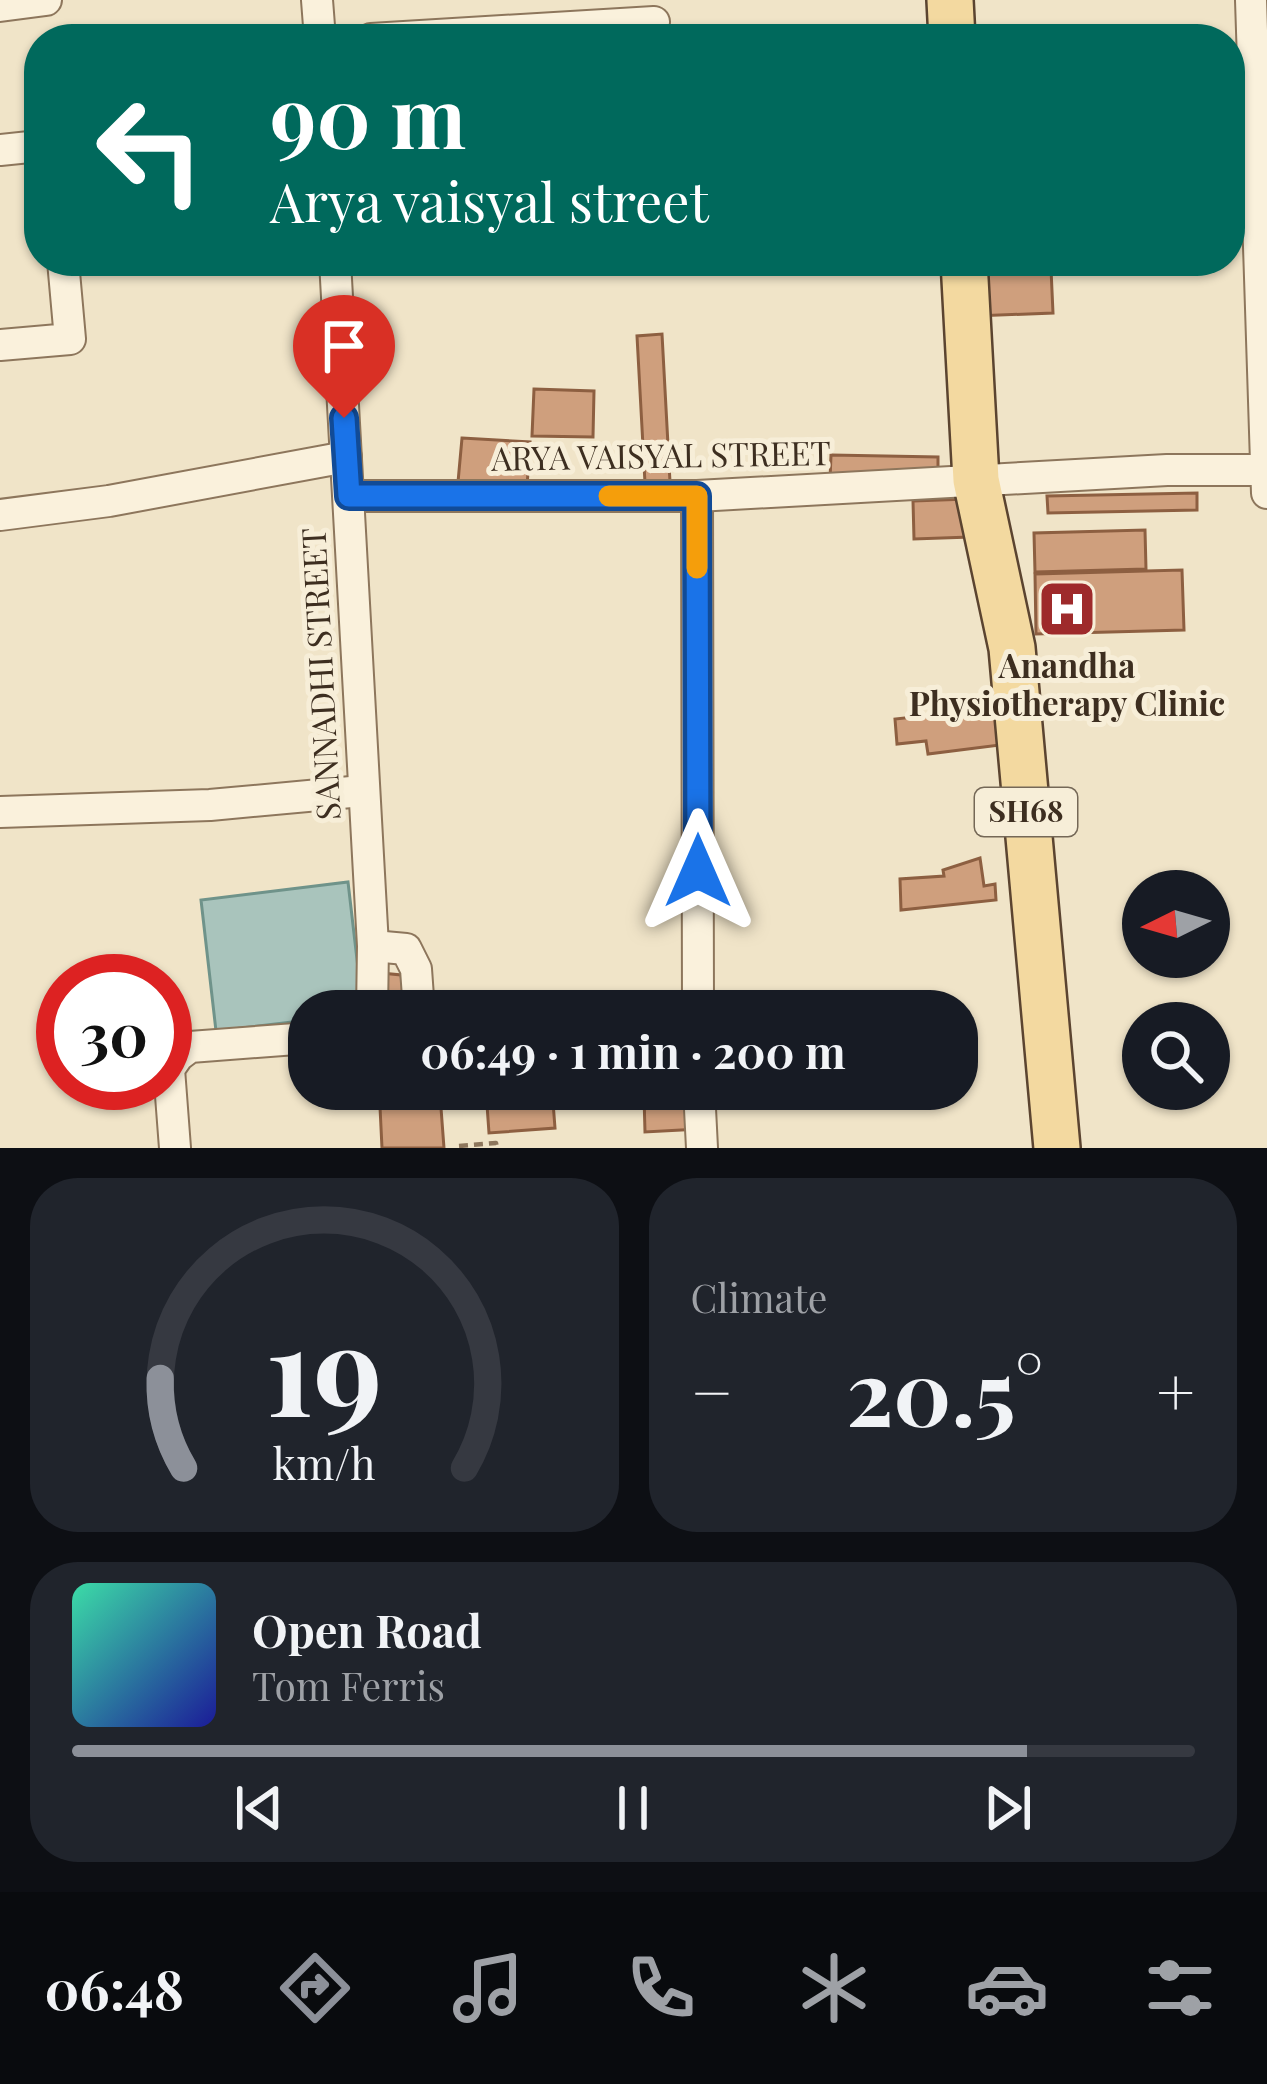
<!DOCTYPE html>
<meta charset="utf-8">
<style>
body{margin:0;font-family:"Playfair Display",serif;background:#20242c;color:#f1f3f6;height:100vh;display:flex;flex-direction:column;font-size:45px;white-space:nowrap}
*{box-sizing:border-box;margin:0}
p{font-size:39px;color:#9ea1a6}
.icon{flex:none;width:66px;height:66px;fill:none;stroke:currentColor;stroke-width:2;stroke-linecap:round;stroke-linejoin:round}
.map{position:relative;height:1148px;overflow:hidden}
.side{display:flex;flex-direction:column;gap:30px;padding:30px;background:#0d0f14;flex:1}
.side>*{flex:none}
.top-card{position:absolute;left:24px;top:24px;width:1221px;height:252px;border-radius:48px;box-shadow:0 3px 9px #0004;background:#00695c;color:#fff;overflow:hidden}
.needle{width:78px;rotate:265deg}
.controls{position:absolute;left:1122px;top:870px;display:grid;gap:24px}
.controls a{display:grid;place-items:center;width:108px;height:108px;border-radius:50%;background:#171b24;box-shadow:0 3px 9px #0004;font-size:60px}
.speed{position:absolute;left:36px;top:954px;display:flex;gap:24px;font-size:60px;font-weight:700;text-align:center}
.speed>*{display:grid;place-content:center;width:156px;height:156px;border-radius:50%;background:#171b24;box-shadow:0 3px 9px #0004;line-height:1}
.speed .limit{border:18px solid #d22;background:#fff;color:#111}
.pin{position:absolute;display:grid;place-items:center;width:102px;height:102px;color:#fff;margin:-123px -51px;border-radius:50% 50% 50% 0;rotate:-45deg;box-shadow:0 0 12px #0007}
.pin .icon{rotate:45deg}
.me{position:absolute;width:132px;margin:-66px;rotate:0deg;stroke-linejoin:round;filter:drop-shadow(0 0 9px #0008)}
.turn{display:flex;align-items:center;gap:42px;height:252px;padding:0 48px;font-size:54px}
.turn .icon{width:156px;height:156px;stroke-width:2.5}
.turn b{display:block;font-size:84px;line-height:102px}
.big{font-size:90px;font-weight:700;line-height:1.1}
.side .tile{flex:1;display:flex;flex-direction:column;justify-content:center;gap:18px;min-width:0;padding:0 42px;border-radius:48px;background:#20242c}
.side .dial{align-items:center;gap:0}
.dial svg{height:312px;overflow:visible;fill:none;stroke:#363941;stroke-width:7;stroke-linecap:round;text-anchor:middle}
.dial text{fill:#f1f3f6;stroke:none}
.song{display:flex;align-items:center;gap:36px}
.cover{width:144px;height:144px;border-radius:18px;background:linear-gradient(135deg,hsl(160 70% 55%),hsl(240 70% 35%))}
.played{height:12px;border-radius:6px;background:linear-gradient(90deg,#8c9099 85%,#363941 85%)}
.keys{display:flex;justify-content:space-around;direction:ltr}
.heat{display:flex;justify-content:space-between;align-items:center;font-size:66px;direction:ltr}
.side .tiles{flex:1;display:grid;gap:30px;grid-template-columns:1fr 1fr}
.tile:last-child{grid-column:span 2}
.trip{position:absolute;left:288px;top:990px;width:690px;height:120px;border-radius:48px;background:#171b24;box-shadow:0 3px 9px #0004;font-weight:700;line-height:120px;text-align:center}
.menu{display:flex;height:192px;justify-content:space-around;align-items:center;background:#090b0e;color:#9ea1a6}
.menu .icon{width:84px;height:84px}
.menu .on{color:#8c9099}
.menu b{font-size:54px;color:#f1f3f6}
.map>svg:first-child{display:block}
</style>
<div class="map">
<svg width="1267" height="1148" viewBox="0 0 1267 1148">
<rect width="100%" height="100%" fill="#f0e4c8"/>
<polygon fill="#a9c4bc" stroke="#6f938a" stroke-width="3" points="348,882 363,1011 309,1011 309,1020 216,1031 201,900"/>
<g fill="#cf9f7d" stroke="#8d5f41" stroke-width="3">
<polygon points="1051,269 1053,313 975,316 973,272"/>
<polygon points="662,334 670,482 645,483 637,336"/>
<polygon points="534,389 594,391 593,437 532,436"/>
<polygon points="462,438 530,442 527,487 458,482"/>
<polygon points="831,455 938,457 938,481 830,480"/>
<polygon points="1197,493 1197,510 1048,513 1047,496"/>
<polygon points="968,499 970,537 914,539 913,501"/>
<polygon points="1145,530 1146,569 1035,572 1034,533"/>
<polygon points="1182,570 1184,630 1036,634 1035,574"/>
<polygon points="996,708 1000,745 928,754 926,741 897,744 895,719"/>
<polygon points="980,858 984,886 995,884 996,900 901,910 900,879 944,876 943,870"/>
<polygon points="381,973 401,975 406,1011 385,1011"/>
<polygon points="442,1089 552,1089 555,1128 489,1133 487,1105 441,1108 444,1148 382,1148 380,1107 442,1094"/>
<polygon points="697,1093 699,1129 645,1132 644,1096"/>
</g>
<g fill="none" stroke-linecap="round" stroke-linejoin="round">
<g stroke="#8d765c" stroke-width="34">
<g id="minor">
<polyline points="317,0 320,39"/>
<polyline points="1251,0 1267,493"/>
<polyline points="0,6 46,0"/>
<polyline points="371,39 654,22"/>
<polyline points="0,150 39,146"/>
<polyline points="335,261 373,946 372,1011"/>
<polyline points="0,345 70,339 63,261"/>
<polyline points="349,496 697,496 1167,470 1267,470"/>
<polyline points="697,496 698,1011"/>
<polyline points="0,515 109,501 346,457"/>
<polyline points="0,812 210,805 362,791"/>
<polyline points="373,946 406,949 416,969 419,1011"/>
<polyline points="699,1089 702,1148"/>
<polyline points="175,1148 169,1069 178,1056 190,1047 309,1038"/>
</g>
</g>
<g stroke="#5b4430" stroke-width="50">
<g id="primary">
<polyline points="950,0 952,39"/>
<polyline points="964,261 976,480 1012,648 1057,1148"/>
</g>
</g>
<polyline stroke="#8d765c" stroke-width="4.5" stroke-dasharray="9 6" stroke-linecap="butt" points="459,1146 496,1143 497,1148"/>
<use href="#minor" stroke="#faf1dc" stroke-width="30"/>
<use href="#primary" stroke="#f3d9a0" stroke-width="45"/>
</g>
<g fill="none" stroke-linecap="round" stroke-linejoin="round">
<g stroke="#114b97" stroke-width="30">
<polyline id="route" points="344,418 349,496 697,496 698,871"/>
</g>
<use href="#route" stroke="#1a73e8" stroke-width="21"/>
<polyline stroke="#f59e0b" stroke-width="21" points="609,496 697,496 697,568"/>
</g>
<defs>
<g id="hospital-square" transform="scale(3)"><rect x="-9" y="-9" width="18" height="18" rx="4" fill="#9e2a2b" stroke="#f7eed8"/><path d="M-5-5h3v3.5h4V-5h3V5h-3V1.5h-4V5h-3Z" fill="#fff"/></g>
</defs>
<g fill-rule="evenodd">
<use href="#hospital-square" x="1067" y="609"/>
</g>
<g text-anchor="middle" stroke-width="10" stroke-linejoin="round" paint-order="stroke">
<rect fill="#f7eed8" stroke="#756857" stroke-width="3" x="975" y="788" width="102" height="48" rx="9"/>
<g font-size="30" font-weight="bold" fill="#3d2e20">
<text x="1026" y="822">SH68</text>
</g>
<g font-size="33" fill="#3d2e20" stroke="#f7eed8">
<text transform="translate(661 456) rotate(-1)" y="12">ARYA VAISYAL STREET</text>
<text transform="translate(321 674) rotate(-93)" y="12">SANNADHI STREET</text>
</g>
<g font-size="33" font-weight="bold" fill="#3d2e20" stroke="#f7eed8">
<text x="1067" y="678">Anandha<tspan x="1067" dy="38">Physiotherapy Clinic</tspan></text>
</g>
</g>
</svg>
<div class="controls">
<a><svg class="needle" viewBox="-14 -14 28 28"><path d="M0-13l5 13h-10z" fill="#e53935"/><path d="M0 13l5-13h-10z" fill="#9ea1a6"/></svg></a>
<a><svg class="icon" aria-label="search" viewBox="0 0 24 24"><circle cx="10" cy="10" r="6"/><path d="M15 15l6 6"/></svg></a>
</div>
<div class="speed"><div class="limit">30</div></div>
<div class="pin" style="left:344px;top:418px;background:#d93025"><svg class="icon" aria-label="arrive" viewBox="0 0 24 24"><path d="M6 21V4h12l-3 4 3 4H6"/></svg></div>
<svg class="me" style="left:698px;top:871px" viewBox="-20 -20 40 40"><path d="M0-17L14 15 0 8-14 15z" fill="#1a73e8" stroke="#fff" stroke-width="4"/></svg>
<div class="trip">06:49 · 1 min · 200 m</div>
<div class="top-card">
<div class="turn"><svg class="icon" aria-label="left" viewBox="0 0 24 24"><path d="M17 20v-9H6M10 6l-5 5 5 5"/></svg><div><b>90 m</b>Arya vaisyal street</div></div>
</div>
</div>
<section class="side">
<div class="tiles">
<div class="tile dial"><svg viewBox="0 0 100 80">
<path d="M14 69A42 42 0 1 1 86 69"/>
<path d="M14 69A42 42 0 0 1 8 46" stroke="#8c9099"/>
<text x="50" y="56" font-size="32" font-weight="700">19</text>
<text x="50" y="72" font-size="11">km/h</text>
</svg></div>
<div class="tile"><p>Climate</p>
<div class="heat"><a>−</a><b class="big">20.5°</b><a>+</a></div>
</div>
<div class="tile">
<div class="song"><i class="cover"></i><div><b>Open Road</b><p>Tom Ferris</p></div></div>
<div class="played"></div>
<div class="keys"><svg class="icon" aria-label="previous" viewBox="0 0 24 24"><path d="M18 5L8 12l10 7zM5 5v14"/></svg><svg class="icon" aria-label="pause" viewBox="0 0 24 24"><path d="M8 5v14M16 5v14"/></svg><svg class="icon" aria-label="next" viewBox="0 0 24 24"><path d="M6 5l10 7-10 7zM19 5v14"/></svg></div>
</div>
</div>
</section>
<nav class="menu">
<b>06:48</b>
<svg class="icon on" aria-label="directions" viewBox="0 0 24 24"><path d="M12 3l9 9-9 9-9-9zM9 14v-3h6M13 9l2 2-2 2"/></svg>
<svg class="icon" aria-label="music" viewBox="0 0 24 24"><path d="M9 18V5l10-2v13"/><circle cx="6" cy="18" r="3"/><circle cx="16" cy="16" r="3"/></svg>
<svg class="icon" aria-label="phone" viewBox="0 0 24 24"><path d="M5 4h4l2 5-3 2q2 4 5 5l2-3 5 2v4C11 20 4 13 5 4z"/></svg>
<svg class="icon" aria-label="climate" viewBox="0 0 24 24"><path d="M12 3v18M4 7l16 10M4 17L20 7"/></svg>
<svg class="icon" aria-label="car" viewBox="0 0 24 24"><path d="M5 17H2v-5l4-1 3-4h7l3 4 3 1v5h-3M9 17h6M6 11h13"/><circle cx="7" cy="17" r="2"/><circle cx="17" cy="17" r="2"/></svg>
<svg class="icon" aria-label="filters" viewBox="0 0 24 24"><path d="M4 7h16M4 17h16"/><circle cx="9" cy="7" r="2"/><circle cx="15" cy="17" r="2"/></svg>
</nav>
